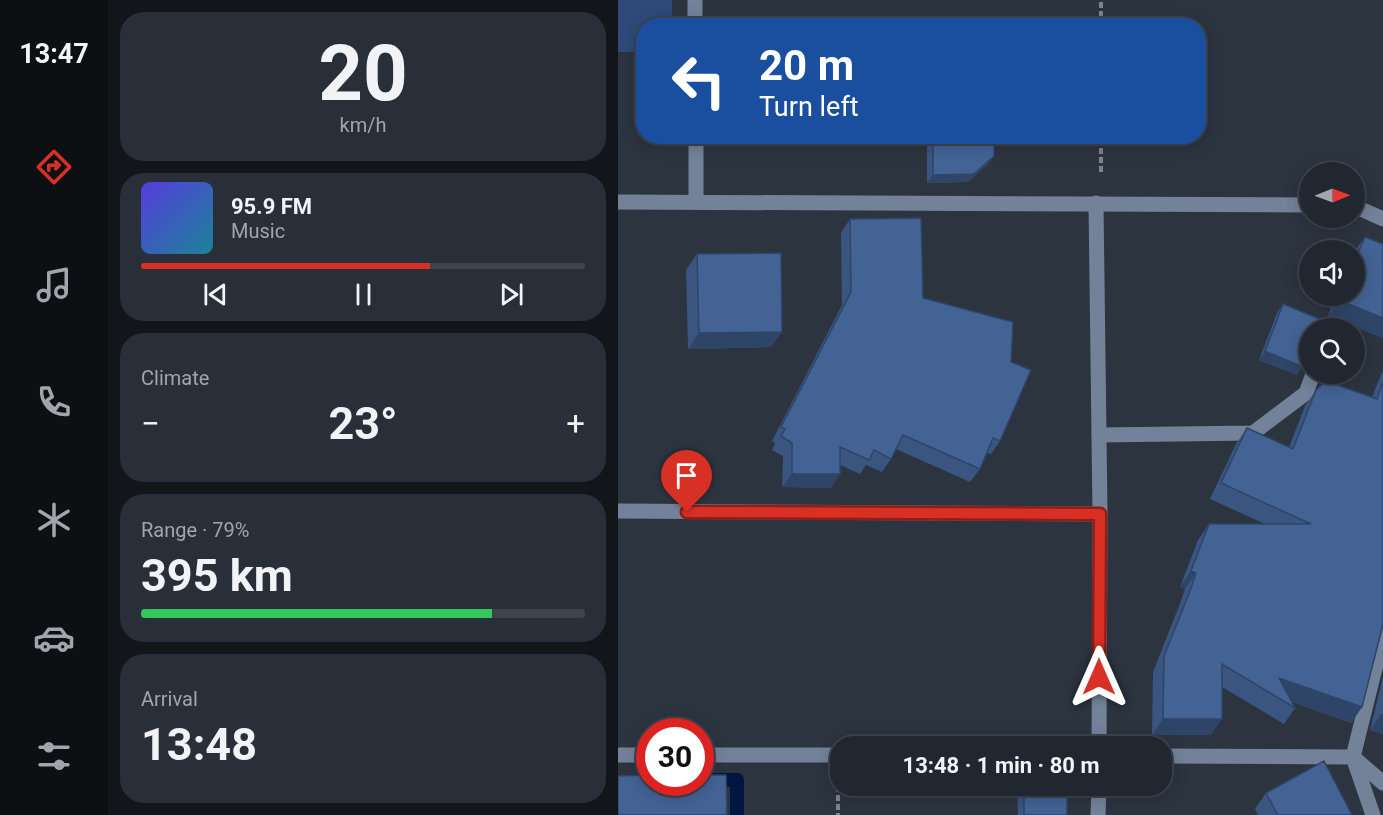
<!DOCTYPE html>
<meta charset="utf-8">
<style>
body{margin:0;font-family:Roboto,sans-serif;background:#292f38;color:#f1f3f6;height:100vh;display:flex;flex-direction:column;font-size:22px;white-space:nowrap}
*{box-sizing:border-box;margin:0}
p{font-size:20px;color:#a2a5ab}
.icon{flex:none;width:33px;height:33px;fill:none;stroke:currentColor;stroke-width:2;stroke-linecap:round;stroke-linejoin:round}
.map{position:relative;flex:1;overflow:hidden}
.sheet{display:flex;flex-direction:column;gap:12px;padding:12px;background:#12151a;width:510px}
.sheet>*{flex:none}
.hud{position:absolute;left:18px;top:18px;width:570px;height:126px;border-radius:24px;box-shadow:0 3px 15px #0003,0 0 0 2px #3e444c;background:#1a4fa0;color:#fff;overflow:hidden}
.needle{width:39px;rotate:89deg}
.fabs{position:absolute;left:681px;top:162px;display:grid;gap:12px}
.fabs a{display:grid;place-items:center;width:66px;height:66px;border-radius:50%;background:#212730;box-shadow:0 3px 15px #0003,0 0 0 2px #3e444c;font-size:30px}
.speed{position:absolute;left:18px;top:718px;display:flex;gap:12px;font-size:30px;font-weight:700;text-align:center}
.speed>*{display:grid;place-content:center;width:78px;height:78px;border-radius:50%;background:#212730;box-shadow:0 3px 15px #0003,0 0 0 2px #3e444c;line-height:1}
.speed .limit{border:9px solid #d22;background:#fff;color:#111}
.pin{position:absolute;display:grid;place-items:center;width:51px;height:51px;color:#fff;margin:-62px -26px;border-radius:50% 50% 50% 0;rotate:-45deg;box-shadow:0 0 6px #0007}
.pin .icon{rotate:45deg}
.me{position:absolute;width:66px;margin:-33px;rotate:0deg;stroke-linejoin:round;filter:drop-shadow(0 0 4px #0008)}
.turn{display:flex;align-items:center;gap:21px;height:126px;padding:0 24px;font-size:27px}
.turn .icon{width:78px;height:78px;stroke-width:2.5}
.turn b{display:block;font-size:42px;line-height:51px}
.big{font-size:45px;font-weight:700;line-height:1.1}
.sheet .card{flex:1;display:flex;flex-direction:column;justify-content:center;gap:9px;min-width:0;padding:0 21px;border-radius:24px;background:#292f38}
.sheet .dial{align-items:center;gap:0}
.dial b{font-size:78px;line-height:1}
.song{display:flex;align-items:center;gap:18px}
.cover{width:72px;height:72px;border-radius:9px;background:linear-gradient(135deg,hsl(250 70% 55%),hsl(190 70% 35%))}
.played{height:6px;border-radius:3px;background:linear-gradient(90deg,#d93025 65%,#3e444c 65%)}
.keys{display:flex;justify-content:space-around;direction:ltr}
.heat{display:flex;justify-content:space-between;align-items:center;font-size:33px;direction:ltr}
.charge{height:9px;border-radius:4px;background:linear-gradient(90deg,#34c759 79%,#3e444c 0)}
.trip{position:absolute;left:212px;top:736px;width:342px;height:60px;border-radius:24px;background:#212730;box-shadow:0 3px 15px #0003,0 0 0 2px #3e444c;font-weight:700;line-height:60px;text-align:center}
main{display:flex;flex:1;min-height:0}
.menu{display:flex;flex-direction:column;width:108px;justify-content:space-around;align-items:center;background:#0d1013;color:#a2a5ab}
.menu .icon{width:42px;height:42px}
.menu .active{color:#d93025}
.menu b{font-size:27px;color:#f1f3f6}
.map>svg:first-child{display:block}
</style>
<main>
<nav class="menu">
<b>13:47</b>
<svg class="icon active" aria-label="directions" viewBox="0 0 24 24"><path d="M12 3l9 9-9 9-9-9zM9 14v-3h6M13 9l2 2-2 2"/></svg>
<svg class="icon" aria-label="music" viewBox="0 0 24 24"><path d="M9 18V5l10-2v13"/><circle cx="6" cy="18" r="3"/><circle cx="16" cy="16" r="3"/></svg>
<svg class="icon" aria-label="phone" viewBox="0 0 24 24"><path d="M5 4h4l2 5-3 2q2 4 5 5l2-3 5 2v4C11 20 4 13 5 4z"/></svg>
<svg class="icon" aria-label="climate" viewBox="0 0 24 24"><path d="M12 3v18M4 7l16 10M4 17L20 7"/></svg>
<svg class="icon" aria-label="car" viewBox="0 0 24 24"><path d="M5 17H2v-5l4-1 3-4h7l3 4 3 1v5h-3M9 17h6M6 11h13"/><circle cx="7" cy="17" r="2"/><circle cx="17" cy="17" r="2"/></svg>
<svg class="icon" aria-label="filters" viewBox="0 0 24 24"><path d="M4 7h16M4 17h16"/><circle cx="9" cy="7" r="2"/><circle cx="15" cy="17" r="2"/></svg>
</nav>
<section class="sheet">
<div class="card dial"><b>20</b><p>km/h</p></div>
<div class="card">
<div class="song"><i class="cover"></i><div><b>95.9 FM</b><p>Music</p></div></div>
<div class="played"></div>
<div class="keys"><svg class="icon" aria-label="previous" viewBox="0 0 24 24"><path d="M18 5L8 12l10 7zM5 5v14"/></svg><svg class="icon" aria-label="pause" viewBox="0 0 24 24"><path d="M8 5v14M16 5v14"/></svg><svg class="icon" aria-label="next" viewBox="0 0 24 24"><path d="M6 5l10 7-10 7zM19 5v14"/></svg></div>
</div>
<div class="card"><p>Climate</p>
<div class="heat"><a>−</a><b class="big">23°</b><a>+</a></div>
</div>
<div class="card"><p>Range · 79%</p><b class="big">395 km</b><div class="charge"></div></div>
<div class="card"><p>Arrival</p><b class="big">13:48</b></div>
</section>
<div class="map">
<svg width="765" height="815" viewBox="0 0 765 815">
<rect width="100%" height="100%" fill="#2c3440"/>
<polygon fill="#2d4a78" points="0,0 54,0 54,25 26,26 25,52 0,52"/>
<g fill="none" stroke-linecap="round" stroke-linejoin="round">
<polyline stroke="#001641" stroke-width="14" points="82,780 119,780 119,815"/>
<g stroke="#7c838d" stroke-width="4" stroke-dasharray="6 3" stroke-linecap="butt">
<polyline points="483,26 483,0"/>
<polyline points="483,172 483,136"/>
<polyline points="220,786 220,815"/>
</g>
<g stroke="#738299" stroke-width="15">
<polyline points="77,0 77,26"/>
<polyline points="78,136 78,202"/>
<polyline points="0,202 692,205"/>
<polyline points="478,203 482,514 481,747"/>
<polyline points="736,206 765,219"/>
<polyline points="481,435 635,433 688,393 695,374"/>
<polyline points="0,511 482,514"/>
<polyline points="0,755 32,755"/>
<polyline points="82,755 222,755"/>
<polyline points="543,756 735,757 765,783"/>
<polyline points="480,815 481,786"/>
<polyline points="755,815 735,757 765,636"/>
</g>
</g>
<g fill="#3a5580">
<polygon points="311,136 376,136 370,164 350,182 309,183 309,140"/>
<polygon points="232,219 305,298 382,441 373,454 369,453 362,469 352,482 278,449 273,459 264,472 248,465 242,474 222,465 213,488 164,487 165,456 154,450 157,443 154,441 224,305 223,233"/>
<polygon points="747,237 765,244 765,338 710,316 718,296 736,296 736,252"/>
<polygon points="79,254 153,347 70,349 68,270"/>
<polygon points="665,304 679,375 641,360 659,313"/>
<polygon points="765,370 765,627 744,707 733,723 674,702 677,708 666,724 604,687 593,735 534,735 535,672 561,606 567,589 562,587 580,540 591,524 647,524 592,499 618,444 629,428 671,447 687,406 698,390 754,397"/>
<polygon points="765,677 765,734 752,730"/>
<polygon points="399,786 449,786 449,815 400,815"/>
<polygon points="648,793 734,815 640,815 637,809"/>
</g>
<g fill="#2f4568">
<polygon points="376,156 370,164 350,182 309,183 315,175"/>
<polygon points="721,300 765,318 765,338 710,316"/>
<polygon points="164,332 153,347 70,349 81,333"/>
<polygon points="647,351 685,367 679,375 641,360"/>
<polygon points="174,474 222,474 213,488 164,487"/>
<polygon points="573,571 578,573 567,589 562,587"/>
<polygon points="661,678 744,707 733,723 658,696"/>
<polygon points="763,714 765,714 765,734 752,730"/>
<polygon points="545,719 604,719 593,735 534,735"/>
</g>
<g fill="#436395" stroke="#2f4568" stroke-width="1.5">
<polygon points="315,136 376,136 376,156 356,174 315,175"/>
<polygon points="303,218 305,298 395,322 393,362 413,370 382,441 375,438 362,469 285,435 273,459 256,450 251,460 222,447 222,474 174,474 174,443 163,436 167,429 163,427 233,292 232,219"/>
<polygon points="747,237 765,244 765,318 721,300 723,296 736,296 736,262"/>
<polygon points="163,253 164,332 81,333 79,254"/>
<polygon points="665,304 704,320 700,328 692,328 692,351 685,367 647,351"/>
<polygon points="708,381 759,399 765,382 765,624 744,707 661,678 677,708 604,664 604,719 545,719 546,656 572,591 578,573 573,571 591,524 693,524 603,483 629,428 675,449 698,390"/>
<polygon points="706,761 734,815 660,815 648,793"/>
<polygon points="32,775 32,783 82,783 82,775 108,775 109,815 0,815 0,776"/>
<rect x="406" y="786" width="43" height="29"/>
</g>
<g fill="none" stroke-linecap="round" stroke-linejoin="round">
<g stroke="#8d1f18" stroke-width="15">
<polyline id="route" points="69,512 482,514 481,677"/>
</g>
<use href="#route" stroke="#d93025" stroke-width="10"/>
</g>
</svg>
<div class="fabs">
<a><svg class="needle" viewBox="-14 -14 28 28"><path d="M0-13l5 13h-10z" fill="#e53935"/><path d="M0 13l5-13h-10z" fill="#a2a5ab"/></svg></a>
<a><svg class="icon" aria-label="sound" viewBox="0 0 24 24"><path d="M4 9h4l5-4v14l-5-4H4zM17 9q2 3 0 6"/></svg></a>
<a><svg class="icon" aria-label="search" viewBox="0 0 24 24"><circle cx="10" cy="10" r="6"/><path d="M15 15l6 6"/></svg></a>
</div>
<div class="speed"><div class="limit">30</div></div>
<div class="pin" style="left:69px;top:512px;background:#d93025"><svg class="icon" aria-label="arrive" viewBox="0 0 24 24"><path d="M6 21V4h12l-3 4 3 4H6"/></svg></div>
<svg class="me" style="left:481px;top:677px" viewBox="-20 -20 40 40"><path d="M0-17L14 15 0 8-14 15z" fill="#d93025" stroke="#fff" stroke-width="4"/></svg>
<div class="trip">13:48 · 1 min · 80 m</div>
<div class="hud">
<div class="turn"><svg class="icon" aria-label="left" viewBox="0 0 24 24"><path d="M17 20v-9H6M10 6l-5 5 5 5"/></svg><div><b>20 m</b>Turn left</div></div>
</div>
</div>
</main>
